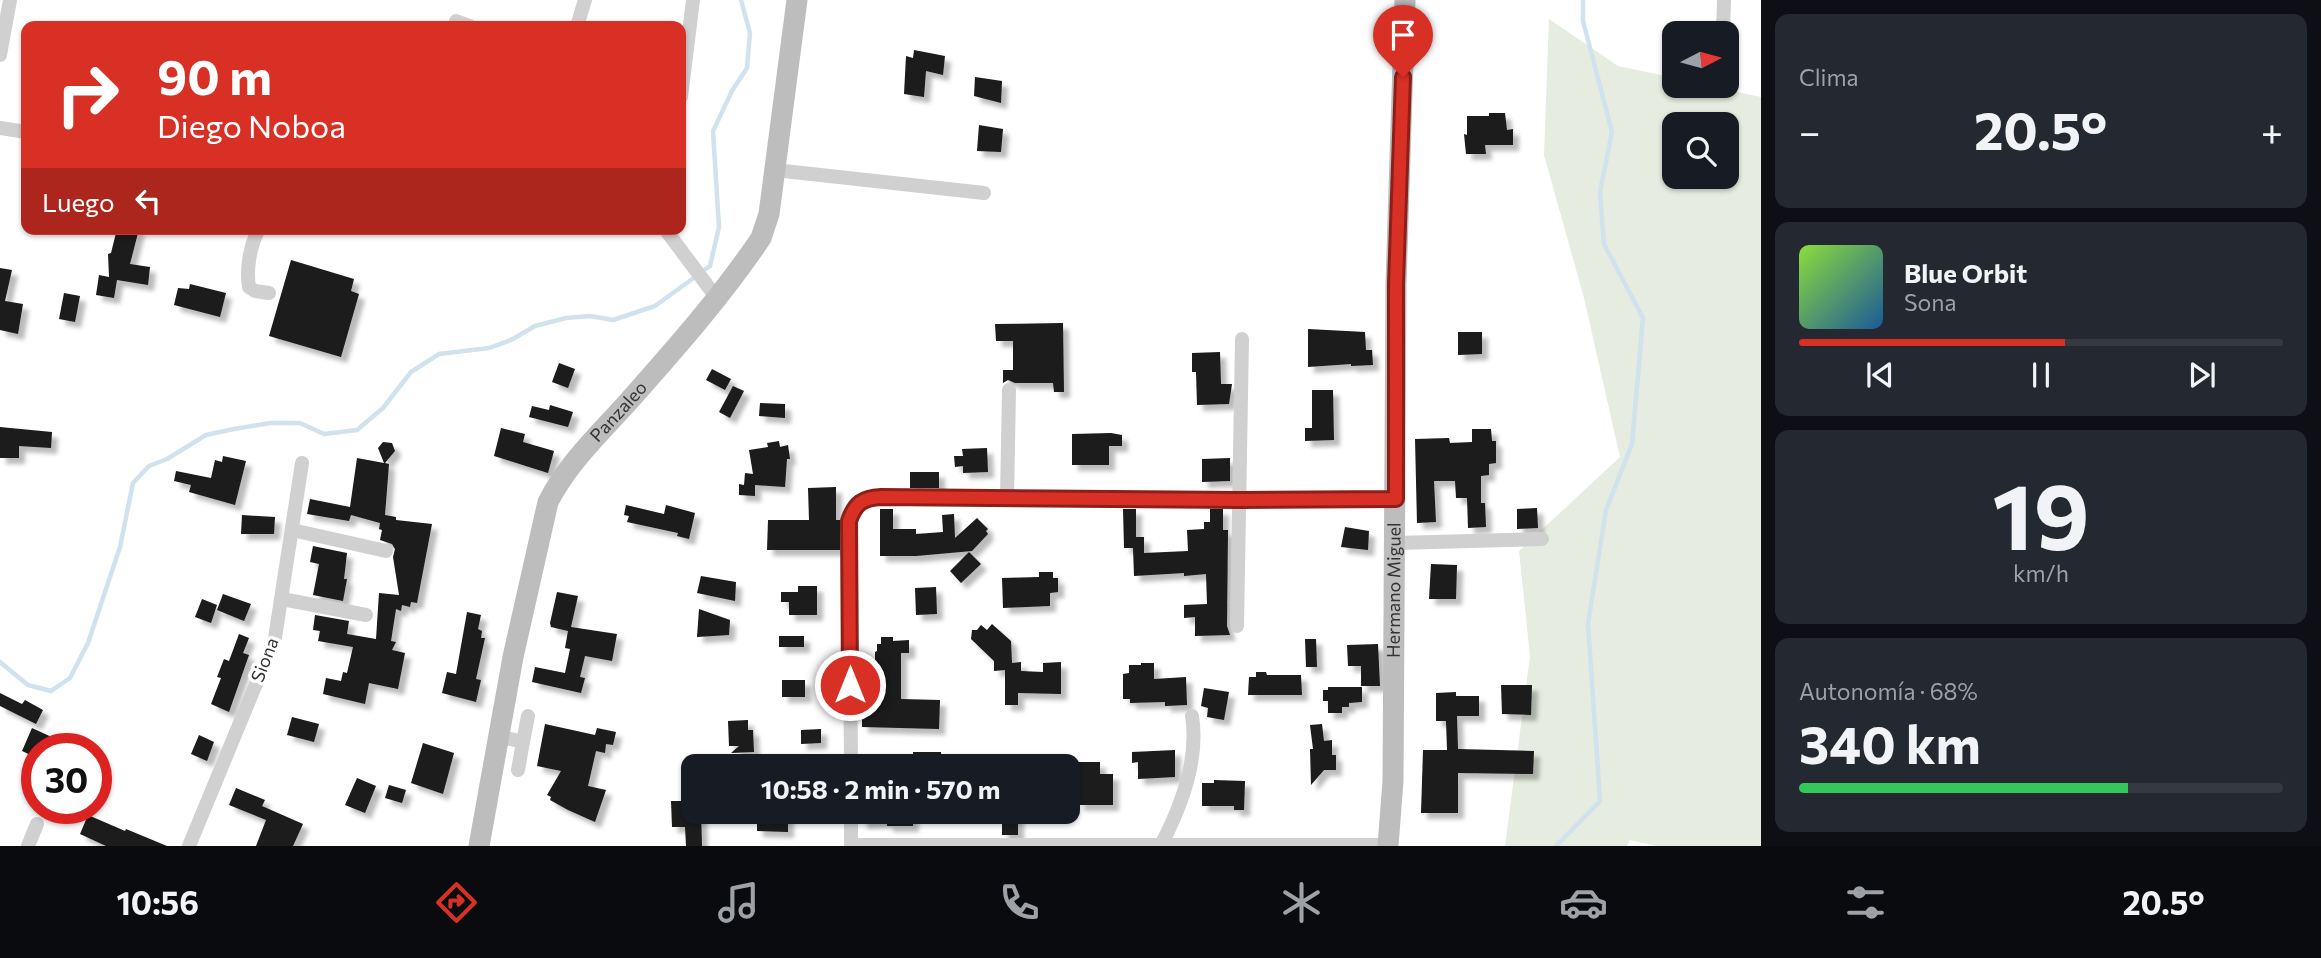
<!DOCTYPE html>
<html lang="es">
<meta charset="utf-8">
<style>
body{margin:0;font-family:Commissioner,sans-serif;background:#242831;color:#f1f3f6;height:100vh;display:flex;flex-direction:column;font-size:26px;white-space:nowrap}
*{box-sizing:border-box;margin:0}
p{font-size:23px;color:#9ea1a6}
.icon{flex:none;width:38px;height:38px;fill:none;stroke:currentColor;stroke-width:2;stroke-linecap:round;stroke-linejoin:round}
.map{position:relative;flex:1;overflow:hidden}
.side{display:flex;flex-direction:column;gap:14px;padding:14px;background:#0d0f14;width:560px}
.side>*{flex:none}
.hud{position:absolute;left:21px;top:21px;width:665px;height:214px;border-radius:14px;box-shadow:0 2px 5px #0004;background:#d93025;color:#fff;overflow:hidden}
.needle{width:46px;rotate:84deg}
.tools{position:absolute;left:1662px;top:21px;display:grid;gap:14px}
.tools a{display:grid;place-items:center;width:77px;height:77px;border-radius:14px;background:#171b24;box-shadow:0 2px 5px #0004;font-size:35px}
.speed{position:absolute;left:21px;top:733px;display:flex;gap:14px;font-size:35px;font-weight:700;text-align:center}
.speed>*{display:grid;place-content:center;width:91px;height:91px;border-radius:50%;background:#171b24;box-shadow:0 2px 5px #0004;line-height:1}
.speed .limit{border:10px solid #d22;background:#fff;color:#111}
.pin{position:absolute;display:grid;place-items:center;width:60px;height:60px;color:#fff;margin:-72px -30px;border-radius:50% 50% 50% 0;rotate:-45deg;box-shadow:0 0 7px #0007}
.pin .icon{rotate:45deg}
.me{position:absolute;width:77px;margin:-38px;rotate:0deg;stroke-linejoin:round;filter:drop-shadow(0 0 5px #0008)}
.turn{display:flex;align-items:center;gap:24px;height:147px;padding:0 21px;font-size:32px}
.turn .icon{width:91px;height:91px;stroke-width:2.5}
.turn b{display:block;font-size:49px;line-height:60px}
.then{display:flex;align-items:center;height:66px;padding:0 21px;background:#0003;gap:14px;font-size:26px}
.big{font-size:52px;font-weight:700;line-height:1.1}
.side .card{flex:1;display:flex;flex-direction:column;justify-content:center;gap:10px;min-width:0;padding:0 24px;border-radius:14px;background:#242831}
.side .dial{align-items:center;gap:0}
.dial b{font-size:91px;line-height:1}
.song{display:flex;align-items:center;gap:21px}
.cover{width:84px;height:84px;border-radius:10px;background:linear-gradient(135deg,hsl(90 70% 55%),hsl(210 70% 35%))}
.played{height:7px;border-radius:4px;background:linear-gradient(90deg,#d93025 55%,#363941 55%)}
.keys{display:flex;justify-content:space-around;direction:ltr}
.heat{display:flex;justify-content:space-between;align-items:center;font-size:38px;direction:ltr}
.charge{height:10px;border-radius:5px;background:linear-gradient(90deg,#34c759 68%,#363941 0)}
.trip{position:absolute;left:681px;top:754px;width:399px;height:70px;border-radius:14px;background:#171b24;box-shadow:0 2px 5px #0004;font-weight:700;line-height:70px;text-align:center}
.dock{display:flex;height:112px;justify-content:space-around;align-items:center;background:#090b0e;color:#9ea1a6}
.dock .icon{width:49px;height:49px}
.dock .on{color:#d93025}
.dock b{font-size:32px;color:#f1f3f6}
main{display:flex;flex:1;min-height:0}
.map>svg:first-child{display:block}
</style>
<main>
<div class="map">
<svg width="1761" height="846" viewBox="0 0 1761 846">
<defs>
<filter id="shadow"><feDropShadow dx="6" dy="6" stdDeviation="2" flood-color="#0004"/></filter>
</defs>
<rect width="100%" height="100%" fill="#fff"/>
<path fill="#e6ecdf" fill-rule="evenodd" d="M1549 19 1618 66 1675 78V86H1709L1761 97V846H1656L1630 840 1627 846H1505L1530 656 1519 551 1620 457 1584 298 1544 155ZM1675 124H1727V177H1675Z"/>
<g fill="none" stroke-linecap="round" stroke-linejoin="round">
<g stroke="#cfe2ee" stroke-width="4.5">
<polyline points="701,272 710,266 719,227 713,131 732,91 747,68 750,33 741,0"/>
<polyline points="0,662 28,685 51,691 70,678 88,643 120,547 133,483 149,466 167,459 206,435 234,429 270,423 300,423 324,434 357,430 383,408 411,372 439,354 489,348 511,340 535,326 566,318 590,316 613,320 655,306 695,277"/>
<polyline points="1556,846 1600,801 1588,624 1606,510 1632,444 1643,318 1604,244 1600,192 1612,132 1583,21 1583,0"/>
</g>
</g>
<g fill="#1a1a1a" filter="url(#shadow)">
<polygon points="914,50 945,56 943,75 926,71 924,97 904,94 906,56 913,58"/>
<polygon points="975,77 1002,81 1001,103 974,96"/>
<polygon points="1489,113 1505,113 1507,130 1513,129 1513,145 1485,145 1486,154 1466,154 1464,134 1467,135 1467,116 1489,116"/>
<polygon points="979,125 1003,129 1001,152 977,151"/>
<polygon points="117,229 139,229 130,264 150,267 148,285 117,280 114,298 96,295 99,275 109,277 108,254 111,253"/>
<polygon points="291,260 354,279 351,291 359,294 341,357 269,336"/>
<polygon points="0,268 12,270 5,301 23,304 18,334 0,330"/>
<polygon points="190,284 226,293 220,317 174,305 178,288 189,289"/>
<polygon points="64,293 80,296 75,322 59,319"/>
<polygon points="1063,323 1064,392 1054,392 1053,383 1015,383 1008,380 1003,383 1003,370 1013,370 1013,341 996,341 995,324"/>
<polygon points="1308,329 1365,332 1366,350 1372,350 1373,365 1351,366 1351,364 1308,367"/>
<polygon points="1458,332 1482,332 1482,354 1458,355"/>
<polygon points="1220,352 1221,384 1232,384 1229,404 1197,405 1196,372 1192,372 1192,353"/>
<polygon points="559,363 575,369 568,388 552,382"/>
<polygon points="712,369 731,379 725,390 706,380"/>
<polygon points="733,386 744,391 730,418 719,412"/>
<polygon points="1312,390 1333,390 1334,440 1305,441 1305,428 1312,428"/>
<polygon points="760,403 785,404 785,418 759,416"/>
<polygon points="550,405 573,412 568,427 529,417 532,406 549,410"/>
<polygon points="0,427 52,432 51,448 19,446 19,458 0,458"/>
<polygon points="501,428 525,434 523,442 554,451 548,473 494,456"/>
<polygon points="1472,429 1491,429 1492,441 1496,441 1496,463 1489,464 1489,475 1481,476 1481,503 1485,503 1486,527 1468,528 1467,498 1456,498 1455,481 1434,481 1436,522 1417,523 1415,439 1449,438 1450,443 1472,442"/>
<polygon points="1111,433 1122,435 1122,446 1109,446 1109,465 1072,465 1072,434"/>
<polygon points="779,441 780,447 788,445 790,459 787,459 785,487 755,485 755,496 739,495 739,484 744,485 745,473 753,474 749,450 768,447 767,443"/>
<polygon points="383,442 392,443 395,451 385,463 389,464 385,515 396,517 396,520 432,524 417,603 411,602 410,607 402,605 401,611 396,609 391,641 396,642 392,650 405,653 398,689 369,683 365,704 323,694 326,678 341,681 343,672 347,673 353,647 318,641 320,631 313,630 315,615 349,621 347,634 376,639 379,593 399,595 393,557 395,549 392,544 380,540 382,530 379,529 380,523 351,515 349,521 307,514 310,499 350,507 357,458 384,463 378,448"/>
<polygon points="987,448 988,472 963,473 963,466 955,467 954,456 963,456 962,449"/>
<polygon points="223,456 246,461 235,505 189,492 191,485 174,481 176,471 211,478 215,460 222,462"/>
<polygon points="1230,458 1230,481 1202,482 1202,459"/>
<rect x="910" y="472" width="29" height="16"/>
<polygon points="836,487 836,520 840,520 840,550 767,550 768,520 809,520 808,488"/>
<polygon points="626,505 664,514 666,505 695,513 689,539 677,536 678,533 627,522 629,516 624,515"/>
<polygon points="1537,508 1538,528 1517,529 1517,509"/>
<polygon points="880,509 893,509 893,529 916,529 916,534 943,532 942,515 954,514 955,538 977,518 988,529 986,531 988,534 972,551 916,556 880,556"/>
<polygon points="1123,509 1136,509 1136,537 1144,537 1144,553 1188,551 1187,530 1204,529 1204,522 1210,522 1210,509 1223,509 1223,530 1228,530 1227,626 1230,635 1195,636 1195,617 1184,618 1184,605 1207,604 1206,574 1184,576 1184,573 1134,576 1133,548 1124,548"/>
<polygon points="242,515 275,517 274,534 241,534"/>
<polygon points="1345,527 1369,531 1368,550 1341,547"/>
<polygon points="313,546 347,553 344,579 347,579 343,601 313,595 319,564 310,562"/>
<polygon points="969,552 981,564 961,583 950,571"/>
<polygon points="1431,564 1457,565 1456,599 1429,599"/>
<polygon points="1039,572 1053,572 1053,578 1058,578 1058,592 1050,593 1050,606 1003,608 1002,578 1039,577"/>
<polygon points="701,576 736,582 735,601 697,593"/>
<polygon points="798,586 817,586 817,615 789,615 789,602 781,602 781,592 798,592"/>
<polygon points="936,587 937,614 916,615 915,588"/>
<polygon points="557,592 578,596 571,627 617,634 612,661 585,656 580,677 585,678 581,693 532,682 535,667 565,673 570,649 565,648 568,631 551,627 550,623"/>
<polygon points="223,594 251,604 244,621 217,610"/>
<polygon points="202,599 217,605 211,623 195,617"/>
<polygon points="699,609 730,620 729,635 697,637"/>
<polygon points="467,612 481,615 478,629 482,631 481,638 485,638 476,679 481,680 476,702 442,693 447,672 456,674"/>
<polygon points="992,624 1011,641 1012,663 1021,662 1021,671 1043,672 1043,663 1061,662 1061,694 1018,693 1018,705 1005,705 1005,670 994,671 994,661 971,639 972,630 977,630 981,625 987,630"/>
<polygon points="239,634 249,638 243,653 249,655 229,712 211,704 221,678 217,677 224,659 229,661"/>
<rect x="779" y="636" width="25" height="11"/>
<polygon points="881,637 893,637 893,641 909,640 909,653 901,653 901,699 940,700 939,729 862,727 862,670 875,670 875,652 877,651 877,644 881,644"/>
<polygon points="1305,639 1316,639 1317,667 1306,667"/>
<polygon points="1378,644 1380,686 1361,686 1361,666 1348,666 1347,645"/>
<polygon points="1141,663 1154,663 1154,679 1186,677 1187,705 1165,706 1165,702 1130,703 1130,699 1123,699 1123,674 1129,673 1129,665 1141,665"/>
<polygon points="1256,672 1266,672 1267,675 1301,675 1302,695 1248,695 1249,677 1256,677"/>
<rect x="782" y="680" width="23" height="17"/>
<polygon points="1501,685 1532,685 1531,715 1502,714"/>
<polygon points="1328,687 1362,687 1362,702 1349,703 1349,707 1342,707 1342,713 1328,713 1328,701 1323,701 1323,690 1328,690"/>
<polygon points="1204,688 1229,692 1224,720 1207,717 1208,708 1201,706"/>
<polygon points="1456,692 1456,696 1479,696 1479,716 1457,716 1458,749 1534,751 1533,774 1458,773 1458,813 1421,813 1423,750 1447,750 1446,721 1436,721 1436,693"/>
<polygon points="0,693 22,704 25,700 43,710 36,724 0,706"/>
<polygon points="292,717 319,724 314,742 287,735"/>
<polygon points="748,720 748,730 753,730 754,752 731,753 739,746 729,746 728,721"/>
<polygon points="545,724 595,735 597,728 616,732 613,745 606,744 605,753 596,751 588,786 606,790 595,822 568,810 550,800 551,797 547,795 561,771 537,766"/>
<polygon points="1322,724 1324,741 1332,740 1332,755 1336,755 1336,770 1324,770 1311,785 1310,749 1313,749 1310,725"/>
<polygon points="32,728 56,739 52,749 37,749 37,758 22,751"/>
<polygon points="821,729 821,743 801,744 801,730"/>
<polygon points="199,735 214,742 207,761 191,754"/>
<polygon points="423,743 454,753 443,794 411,783"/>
<polygon points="1175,750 1175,777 1138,779 1138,762 1132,763 1132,752"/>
<polygon points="913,752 941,752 942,766 913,766"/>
<polygon points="1068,762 1100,762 1100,774 1113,774 1113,805 1078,805 1078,793 1068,793"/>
<polygon points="357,778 376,786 365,813 345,805"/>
<polygon points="1214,780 1245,781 1244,810 1234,810 1234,806 1202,806 1202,783 1214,783"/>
<polygon points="389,785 406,790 402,803 385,798"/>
<polygon points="236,788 265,800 262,806 303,824 293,846 256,846 266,820 229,805"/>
<polygon points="671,801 693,801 693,812 701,812 702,846 686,846 685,827 672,827"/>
<polygon points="757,812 788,812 788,832 757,831"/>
<polygon points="861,812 913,812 913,826 887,826 887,822 861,823"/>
<rect x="1002" y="812" width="16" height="23"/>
<polygon points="88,815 125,831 126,829 167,846 106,846 80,834"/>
</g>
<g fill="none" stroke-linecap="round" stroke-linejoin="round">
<g stroke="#d0d0d0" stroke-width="14">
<polyline points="456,21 470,26"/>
<polyline points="577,26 585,0"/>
<polyline points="1723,33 1724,0"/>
<polyline points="0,55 10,0"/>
<polyline points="681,97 693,0"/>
<polyline points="0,128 26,132"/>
<polyline points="775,170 984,193"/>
<path d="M259 229C250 245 246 269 249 287L255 291 269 293"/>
<polyline points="665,229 716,297"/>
<polyline points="1007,499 1009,390"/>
<polyline points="292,530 386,551"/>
<polyline points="1396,543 1542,539"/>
<polyline points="282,599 366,615"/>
<polyline points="1237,626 1242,339"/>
<polyline points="498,736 523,742 518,770"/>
<polyline points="523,742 528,716"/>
<path d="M851 766 849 521C855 503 863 498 881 497L1239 500 1396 499"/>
<polyline points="851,812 851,846"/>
<polyline points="851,845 1389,845"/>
<path d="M1161 845C1181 807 1199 759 1192 716"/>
<polyline points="28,846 37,824"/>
<polyline points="189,846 275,638 302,463"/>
</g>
<g stroke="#bdbdbd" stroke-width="21">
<path id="s1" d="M479 846 513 657 548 502C568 463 600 433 629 401 675 349 722 296 761 238L769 214 797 0"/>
<path id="s2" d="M1388 846 1393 781 1396 284 1405 0"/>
</g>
</g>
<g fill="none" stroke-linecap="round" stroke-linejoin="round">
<g stroke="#8d1f18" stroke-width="18">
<path id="route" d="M850 685 849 521C855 503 863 498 881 497L1239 500 1396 499V284L1403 77"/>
</g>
<use href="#route" stroke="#d93025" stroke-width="12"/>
</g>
<g text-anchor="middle" stroke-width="7" stroke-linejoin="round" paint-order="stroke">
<g font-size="18" fill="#333" stroke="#fff">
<text dy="6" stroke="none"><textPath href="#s1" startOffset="466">Panzaleo</textPath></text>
<text dy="6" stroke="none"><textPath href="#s2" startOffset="256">Hermano Miguel</textPath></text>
<text transform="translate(265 660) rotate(-69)" y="6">Siona</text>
</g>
</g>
</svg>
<div class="tools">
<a><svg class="needle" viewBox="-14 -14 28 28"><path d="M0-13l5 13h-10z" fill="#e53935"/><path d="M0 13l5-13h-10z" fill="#9ea1a6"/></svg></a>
<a><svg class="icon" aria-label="search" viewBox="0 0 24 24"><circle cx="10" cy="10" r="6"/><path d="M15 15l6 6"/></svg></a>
</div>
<div class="speed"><div class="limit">30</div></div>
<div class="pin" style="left:1403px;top:77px;background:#d93025"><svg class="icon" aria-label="arrive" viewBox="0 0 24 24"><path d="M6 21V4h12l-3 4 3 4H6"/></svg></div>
<svg class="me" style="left:850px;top:685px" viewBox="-20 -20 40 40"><circle r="17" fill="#d93025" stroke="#fff" stroke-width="3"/><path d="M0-11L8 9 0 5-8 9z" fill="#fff"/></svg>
<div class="trip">10:58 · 2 min · 570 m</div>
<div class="hud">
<div class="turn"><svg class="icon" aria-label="right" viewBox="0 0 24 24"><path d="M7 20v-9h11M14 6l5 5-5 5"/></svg><div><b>90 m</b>Diego Noboa</div></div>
<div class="then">Luego<svg class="icon" aria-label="left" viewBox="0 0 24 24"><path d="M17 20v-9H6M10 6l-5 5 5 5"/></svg></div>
</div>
</div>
<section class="side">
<div class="card"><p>Clima</p>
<div class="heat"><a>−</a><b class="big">20.5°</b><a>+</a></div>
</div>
<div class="card">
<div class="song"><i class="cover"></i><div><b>Blue Orbit</b><p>Sona</p></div></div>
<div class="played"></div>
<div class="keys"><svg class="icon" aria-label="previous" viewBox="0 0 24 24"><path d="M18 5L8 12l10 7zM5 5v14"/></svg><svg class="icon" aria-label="pause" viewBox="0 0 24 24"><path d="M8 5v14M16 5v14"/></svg><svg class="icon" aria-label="next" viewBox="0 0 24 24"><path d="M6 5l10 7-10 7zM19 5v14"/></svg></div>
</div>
<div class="card dial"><b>19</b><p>km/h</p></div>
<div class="card"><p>Autonomía · 68%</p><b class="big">340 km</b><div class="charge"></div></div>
</section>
</main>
<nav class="dock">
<b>10:56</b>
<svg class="icon on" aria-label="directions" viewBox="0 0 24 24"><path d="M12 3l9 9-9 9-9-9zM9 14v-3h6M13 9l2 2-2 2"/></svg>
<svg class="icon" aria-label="music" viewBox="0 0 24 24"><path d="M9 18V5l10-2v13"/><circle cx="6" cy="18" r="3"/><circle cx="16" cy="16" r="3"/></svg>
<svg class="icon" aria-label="phone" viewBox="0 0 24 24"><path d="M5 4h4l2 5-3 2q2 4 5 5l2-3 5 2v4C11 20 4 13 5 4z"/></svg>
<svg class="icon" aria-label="climate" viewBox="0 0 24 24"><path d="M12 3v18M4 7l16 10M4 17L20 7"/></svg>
<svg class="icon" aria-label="car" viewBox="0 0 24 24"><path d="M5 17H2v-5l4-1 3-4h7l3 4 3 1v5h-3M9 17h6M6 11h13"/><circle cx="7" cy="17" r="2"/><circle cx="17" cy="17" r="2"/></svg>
<svg class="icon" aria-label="filters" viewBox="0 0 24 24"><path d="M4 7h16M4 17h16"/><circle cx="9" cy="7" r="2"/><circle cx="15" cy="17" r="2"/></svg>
<b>20.5°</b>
</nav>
